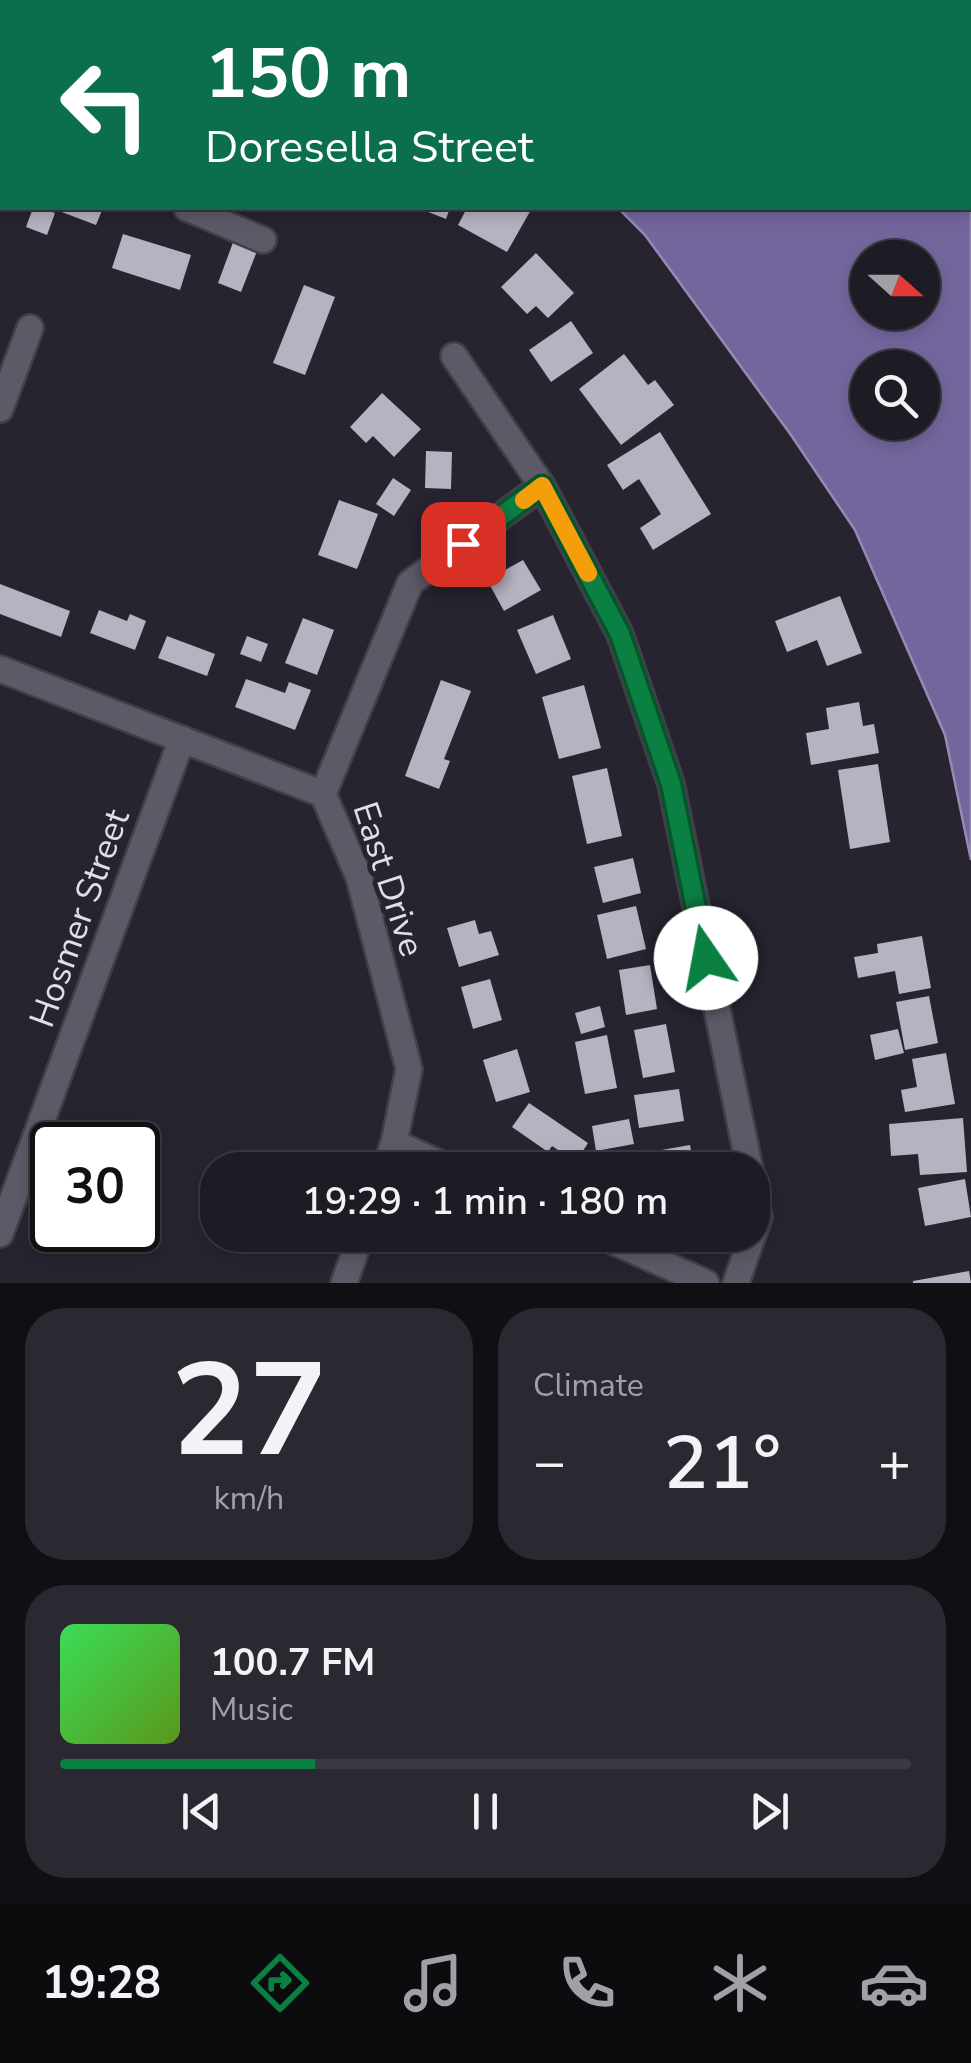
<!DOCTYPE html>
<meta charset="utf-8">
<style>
body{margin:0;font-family:"Nunito Sans",sans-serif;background:#2a2831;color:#f1f3f6;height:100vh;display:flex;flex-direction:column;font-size:38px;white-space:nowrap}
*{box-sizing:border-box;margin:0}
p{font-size:32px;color:#a0a1a6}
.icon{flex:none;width:55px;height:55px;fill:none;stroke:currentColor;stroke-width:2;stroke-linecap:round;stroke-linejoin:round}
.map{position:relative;height:1283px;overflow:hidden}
.sheet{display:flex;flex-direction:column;gap:25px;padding:25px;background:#100f14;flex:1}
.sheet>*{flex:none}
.guide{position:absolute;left:0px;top:0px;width:972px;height:210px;box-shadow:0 5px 15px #0003,0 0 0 2px #3b3941;background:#0b6e4f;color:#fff;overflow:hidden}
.needle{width:65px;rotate:111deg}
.buttons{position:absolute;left:850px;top:240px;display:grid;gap:20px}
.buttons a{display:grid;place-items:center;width:90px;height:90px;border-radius:50%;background:#1d1b24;box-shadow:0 5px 15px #0003,0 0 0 2px #3b3941;font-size:50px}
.speed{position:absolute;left:30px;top:1122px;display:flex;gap:20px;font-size:50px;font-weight:700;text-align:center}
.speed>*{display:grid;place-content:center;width:130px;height:130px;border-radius:50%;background:#1d1b24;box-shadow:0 5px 15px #0003,0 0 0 2px #3b3941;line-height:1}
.speed .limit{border:5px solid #111;border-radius:15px;background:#fff;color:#111}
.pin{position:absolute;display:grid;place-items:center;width:85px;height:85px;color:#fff;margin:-42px;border-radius:20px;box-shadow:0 5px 15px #0006}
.me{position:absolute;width:110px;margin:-55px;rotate:348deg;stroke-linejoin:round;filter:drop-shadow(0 0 8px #0008)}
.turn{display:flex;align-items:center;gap:35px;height:210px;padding:0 40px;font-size:45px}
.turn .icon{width:130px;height:130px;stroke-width:2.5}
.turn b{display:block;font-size:70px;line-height:85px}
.big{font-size:75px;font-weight:600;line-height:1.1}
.sheet .widget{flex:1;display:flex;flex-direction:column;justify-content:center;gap:15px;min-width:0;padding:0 35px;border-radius:40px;background:#2a2831}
.sheet .dial{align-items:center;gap:0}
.dial b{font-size:130px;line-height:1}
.song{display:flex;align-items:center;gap:30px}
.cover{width:120px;height:120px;border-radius:15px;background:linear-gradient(135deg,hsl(130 70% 55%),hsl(90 70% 35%))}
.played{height:10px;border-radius:5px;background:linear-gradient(90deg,#0b8043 30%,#3b3941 30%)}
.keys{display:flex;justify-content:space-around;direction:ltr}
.heat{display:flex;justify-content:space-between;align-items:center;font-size:55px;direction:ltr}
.sheet .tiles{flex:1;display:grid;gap:25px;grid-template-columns:1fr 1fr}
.widget:last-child{grid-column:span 2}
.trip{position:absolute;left:200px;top:1152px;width:570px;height:100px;border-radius:40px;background:#1d1b24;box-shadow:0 5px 15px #0003,0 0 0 2px #3b3941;font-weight:600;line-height:100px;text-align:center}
.menu{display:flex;height:160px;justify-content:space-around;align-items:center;background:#0c0b0e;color:#a0a1a6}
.menu .icon{width:70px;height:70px}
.menu .current{color:#0b8043}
.menu b{font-size:45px;color:#f1f3f6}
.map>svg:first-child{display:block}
</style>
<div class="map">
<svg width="971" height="1283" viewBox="0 0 971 1283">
<rect width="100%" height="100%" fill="#272430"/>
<path fill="#74669d" stroke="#948ab3" stroke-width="2.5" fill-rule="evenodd" d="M351 0H971V860L945 735 855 530 791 435 645 235 618 208H970V2H355ZM868 258H922V312H868ZM868 368H922V422H868Z"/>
<g fill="#b5b2c1">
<polygon points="33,208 40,208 55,213 47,235 26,227"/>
<polygon points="51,208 103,208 96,225"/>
<polygon points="418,208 450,208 446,219"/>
<polygon points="467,208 532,208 507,252 458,225"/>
<polygon points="123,234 191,255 180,290 112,268"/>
<polygon points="235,237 259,246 241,292 218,283"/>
<polygon points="536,253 574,293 548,318 536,306 527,314 501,287"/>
<polygon points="304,285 335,297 305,375 273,363"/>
<polygon points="571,321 593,353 551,382 529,350"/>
<polygon points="624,354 648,385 655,380 674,405 621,445 579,389"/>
<polygon points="382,393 421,429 394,457 373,436 366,443 350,427"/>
<polygon points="660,432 711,514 653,550 640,528 661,514 639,479 623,490 607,465"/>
<polygon points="426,451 452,452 451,489 425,488"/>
<polygon points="393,478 411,490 394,516 376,504"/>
<polygon points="339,500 378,514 357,569 318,555"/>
<polygon points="523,560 541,590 504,611 487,580"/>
<polygon points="0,584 70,611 61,637 0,614"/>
<polygon points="840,596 862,653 827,666 817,640 787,652 775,621"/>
<polygon points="99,610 127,621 130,614 146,621 135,650 90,633"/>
<polygon points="553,615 571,659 536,674 517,630"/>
<polygon points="303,618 334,630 317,675 285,663"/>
<polygon points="167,636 215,654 207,676 158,658"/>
<polygon points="247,636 268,644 261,662 240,654"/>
<polygon points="246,679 285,693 289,682 311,690 295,730 235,707"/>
<polygon points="441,680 471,691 444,759 450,761 439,789 405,776"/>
<polygon points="584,685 601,748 559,759 542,697"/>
<polygon points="859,702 863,726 874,724 879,753 811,765 806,733 829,729 826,708"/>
<polygon points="878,764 890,842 850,849 838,770"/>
<polygon points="607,768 622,836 587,844 572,776"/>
<polygon points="633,858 641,893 603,903 594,867"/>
<polygon points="636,906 646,949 607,959 597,915"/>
<polygon points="475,920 479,934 491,931 499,955 459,967 447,928"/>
<polygon points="922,936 931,988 899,994 895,971 858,978 854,957 878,953 877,944"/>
<polygon points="650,965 657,1009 626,1015 619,970"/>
<polygon points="490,979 502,1020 473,1029 461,987"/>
<polygon points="929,996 938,1043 905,1050 896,1002"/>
<polygon points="600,1006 605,1027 581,1034 575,1013"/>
<polygon points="666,1024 675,1072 643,1078 634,1030"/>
<polygon points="898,1029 904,1053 875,1060 870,1035"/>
<polygon points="607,1035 617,1088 585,1094 575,1042"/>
<polygon points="517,1049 530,1092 496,1102 483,1060"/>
<polygon points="946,1053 955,1104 905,1112 901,1090 917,1087 912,1059"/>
<polygon points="679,1089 684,1121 639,1128 634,1095"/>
<polygon points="529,1103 588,1143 576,1162 552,1146 548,1152 512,1127"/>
<polygon points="963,1118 967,1172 920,1175 918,1154 891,1156 889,1124"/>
<polygon points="629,1119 634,1144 596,1151 592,1126"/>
<polygon points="690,1145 695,1170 652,1170 651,1168 659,1167 656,1151"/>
<polygon points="965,1179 971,1217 925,1226 918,1188"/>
<polygon points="969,1271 971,1283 913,1283 913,1281"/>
</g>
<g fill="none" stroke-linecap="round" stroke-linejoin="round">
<g stroke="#423f49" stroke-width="30">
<g id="minor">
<polyline points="0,89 2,90"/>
<polyline points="187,208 263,240"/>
<polyline points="454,356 542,486 620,634 671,784 750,1170"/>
<polyline points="0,409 30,328"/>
<polyline points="0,669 323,794 359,877 409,1069 394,1143 454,1170"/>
<polyline points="323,794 410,583 542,486"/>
<polyline points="384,1170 394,1143"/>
<polyline points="0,1234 182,739"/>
<polyline points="599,1235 706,1283"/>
<polyline points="344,1283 361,1235"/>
<polyline points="736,1283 759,1217 752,1183"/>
</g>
</g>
<use href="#minor" stroke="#5d5a68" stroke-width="25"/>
</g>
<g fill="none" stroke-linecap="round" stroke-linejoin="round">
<g stroke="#07532c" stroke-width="25">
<polyline id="route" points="463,544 542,486 620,634 671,784 706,958"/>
</g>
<use href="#route" stroke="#0b8043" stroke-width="18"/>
<polyline stroke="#f59e0b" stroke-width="18" points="524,500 542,486 588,573"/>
</g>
<g text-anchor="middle" stroke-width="10" stroke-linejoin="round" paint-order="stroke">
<g font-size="35" fill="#e0dee6" stroke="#272430">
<text transform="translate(389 879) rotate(72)" y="12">East Drive</text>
<text transform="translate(79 918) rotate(-70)" y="12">Hosmer Street</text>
</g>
</g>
</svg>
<div class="buttons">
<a><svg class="needle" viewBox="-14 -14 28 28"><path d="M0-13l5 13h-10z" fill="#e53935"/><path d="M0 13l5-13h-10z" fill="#a0a1a6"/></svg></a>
<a><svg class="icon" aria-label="search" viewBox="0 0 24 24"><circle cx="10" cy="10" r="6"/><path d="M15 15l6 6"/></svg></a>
</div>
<div class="speed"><div class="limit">30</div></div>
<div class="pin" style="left:463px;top:544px;background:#d93025"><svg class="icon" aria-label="arrive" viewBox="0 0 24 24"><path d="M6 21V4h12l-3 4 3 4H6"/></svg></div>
<svg class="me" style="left:706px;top:958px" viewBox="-20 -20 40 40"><circle r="19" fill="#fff"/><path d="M0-13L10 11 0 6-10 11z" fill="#0b8043"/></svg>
<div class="trip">19:29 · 1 min · 180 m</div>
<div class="guide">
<div class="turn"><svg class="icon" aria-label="left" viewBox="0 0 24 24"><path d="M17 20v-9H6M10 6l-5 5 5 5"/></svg><div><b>150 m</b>Doresella Street</div></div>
</div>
</div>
<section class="sheet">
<div class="tiles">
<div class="widget dial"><b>27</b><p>km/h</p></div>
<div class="widget"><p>Climate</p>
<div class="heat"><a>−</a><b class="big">21°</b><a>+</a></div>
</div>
<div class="widget">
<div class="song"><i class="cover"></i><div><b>100.7 FM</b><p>Music</p></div></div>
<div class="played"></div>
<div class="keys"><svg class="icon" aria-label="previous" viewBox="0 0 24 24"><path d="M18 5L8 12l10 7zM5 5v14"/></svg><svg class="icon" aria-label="pause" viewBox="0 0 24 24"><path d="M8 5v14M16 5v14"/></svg><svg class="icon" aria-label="next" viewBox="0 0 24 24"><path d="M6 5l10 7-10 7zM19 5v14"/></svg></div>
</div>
</div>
</section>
<nav class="menu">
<b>19:28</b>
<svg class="icon current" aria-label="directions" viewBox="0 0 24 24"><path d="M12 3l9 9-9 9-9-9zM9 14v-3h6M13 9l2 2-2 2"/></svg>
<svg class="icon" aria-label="music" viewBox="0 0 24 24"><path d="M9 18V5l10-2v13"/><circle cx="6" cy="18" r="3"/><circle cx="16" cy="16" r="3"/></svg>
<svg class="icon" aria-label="phone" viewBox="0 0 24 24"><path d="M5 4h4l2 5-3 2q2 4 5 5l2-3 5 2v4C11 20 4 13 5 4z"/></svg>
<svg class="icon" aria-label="climate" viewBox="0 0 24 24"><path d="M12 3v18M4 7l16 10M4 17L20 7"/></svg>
<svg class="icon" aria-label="car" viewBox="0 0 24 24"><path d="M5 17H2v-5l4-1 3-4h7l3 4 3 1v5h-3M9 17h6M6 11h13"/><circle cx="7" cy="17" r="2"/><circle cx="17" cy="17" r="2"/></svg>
</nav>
